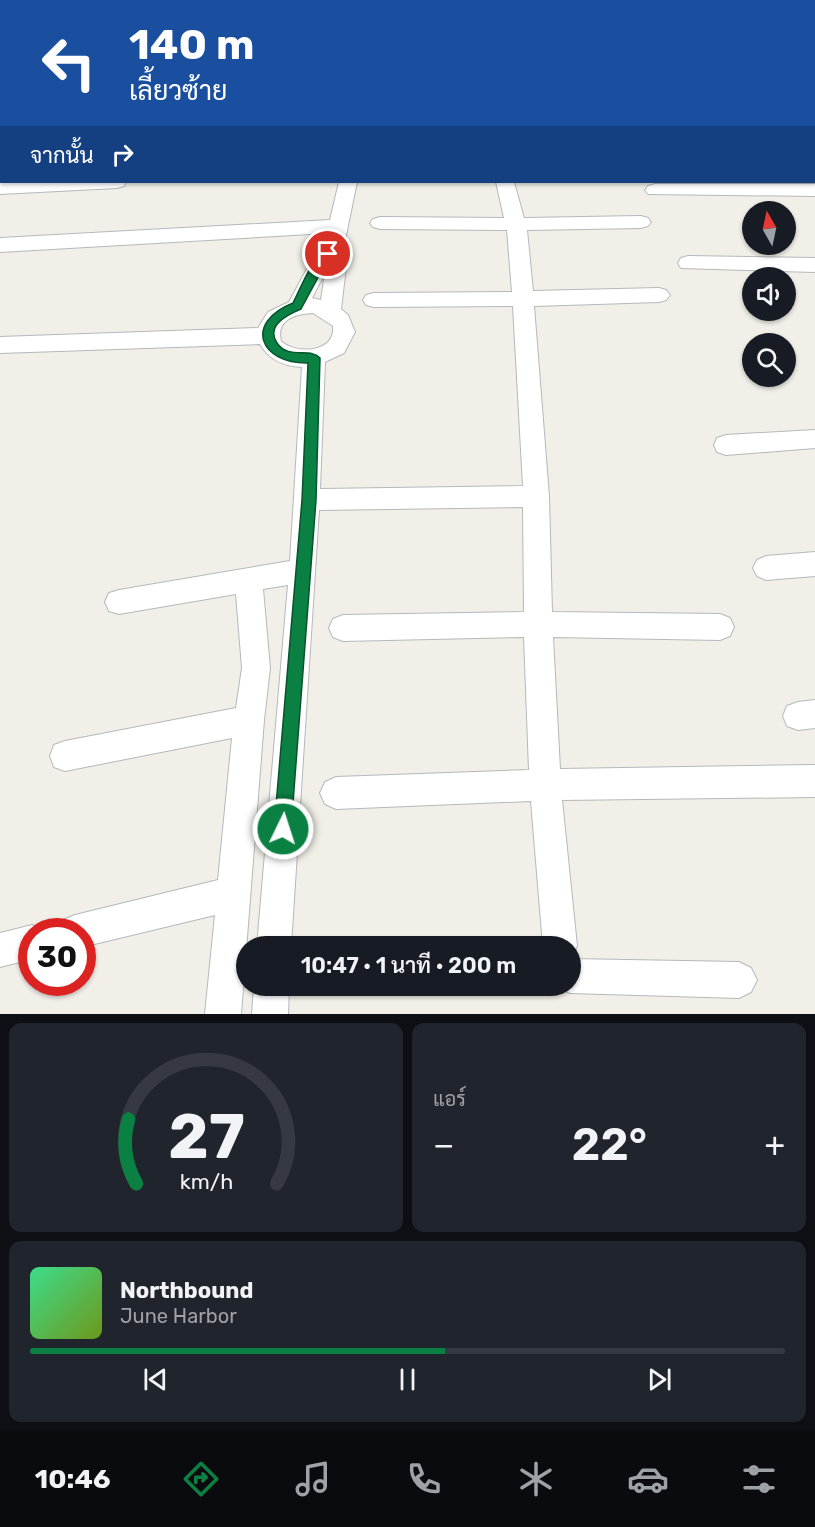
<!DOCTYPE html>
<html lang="th">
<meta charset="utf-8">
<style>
body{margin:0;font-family:Rubik,Sarabun,sans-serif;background:#20242c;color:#f1f3f6;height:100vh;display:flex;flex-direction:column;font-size:22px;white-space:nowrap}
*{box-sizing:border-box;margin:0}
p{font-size:20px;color:#9ea1a6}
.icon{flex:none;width:33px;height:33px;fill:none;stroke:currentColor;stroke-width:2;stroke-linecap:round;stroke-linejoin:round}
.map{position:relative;height:1014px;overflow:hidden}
.details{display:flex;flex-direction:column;gap:9px;padding:9px;background:#0d0f14;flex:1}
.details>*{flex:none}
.banner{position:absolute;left:0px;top:0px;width:816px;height:183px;box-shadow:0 2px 4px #0004;background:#1a4fa0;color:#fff;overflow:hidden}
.needle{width:39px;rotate:351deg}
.tools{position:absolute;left:742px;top:201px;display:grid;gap:12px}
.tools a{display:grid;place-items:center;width:54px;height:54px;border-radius:50%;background:#171b24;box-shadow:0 2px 4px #0004;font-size:30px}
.speed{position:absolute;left:18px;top:918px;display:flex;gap:12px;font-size:30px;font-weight:700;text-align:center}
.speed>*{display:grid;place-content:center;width:78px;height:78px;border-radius:50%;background:#171b24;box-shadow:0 2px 4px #0004;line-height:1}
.speed .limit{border:9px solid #d22;background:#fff;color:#111}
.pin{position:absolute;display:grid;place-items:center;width:51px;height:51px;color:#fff;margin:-26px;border:3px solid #fff;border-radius:50%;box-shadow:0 2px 6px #0007}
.me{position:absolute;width:66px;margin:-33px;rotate:4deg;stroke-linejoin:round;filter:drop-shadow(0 0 4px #0008)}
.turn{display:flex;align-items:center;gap:21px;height:126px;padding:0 30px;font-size:27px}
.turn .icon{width:78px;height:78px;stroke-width:2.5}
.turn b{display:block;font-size:42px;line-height:51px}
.then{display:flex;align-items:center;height:57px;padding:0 30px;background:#0003;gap:12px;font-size:22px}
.big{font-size:45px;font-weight:600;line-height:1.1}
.details .tile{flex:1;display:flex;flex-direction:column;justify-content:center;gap:9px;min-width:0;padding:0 21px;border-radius:12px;background:#20242c}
.details .dial{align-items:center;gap:0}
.dial svg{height:156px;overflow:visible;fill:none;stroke:#363941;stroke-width:7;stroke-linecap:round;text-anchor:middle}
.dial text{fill:#f1f3f6;stroke:none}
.song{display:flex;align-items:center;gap:18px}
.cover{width:72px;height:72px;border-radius:9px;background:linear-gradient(135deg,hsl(150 70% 55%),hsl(80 70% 35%))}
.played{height:6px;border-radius:3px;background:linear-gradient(90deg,#0b8043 55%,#363941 55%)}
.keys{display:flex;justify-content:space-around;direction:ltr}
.heat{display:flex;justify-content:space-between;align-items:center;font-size:33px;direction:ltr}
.details .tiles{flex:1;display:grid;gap:9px;grid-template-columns:1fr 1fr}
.tile:last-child{grid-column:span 2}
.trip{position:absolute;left:236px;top:936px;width:345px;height:60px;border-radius:30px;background:#171b24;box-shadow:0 2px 4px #0004;font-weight:600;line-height:60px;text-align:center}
.menu{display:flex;height:96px;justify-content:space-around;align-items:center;background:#090b0e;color:#9ea1a6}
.menu .icon{width:42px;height:42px}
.menu .active{color:#0b8043}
.menu b{font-size:27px;color:#f1f3f6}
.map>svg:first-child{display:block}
</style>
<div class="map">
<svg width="815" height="1014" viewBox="0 0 815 1014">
<rect width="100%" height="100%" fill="#f1efe8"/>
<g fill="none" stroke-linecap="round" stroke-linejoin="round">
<g stroke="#b5b8bc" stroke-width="2">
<g id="minor">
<rect x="366" y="0" width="16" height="2"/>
<rect x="477" y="0" width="16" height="2"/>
<polygon points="796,0 812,0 812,2 797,2"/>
<rect x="814" y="26" width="1" height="10"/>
<rect x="814" y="69" width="1" height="10"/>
<polygon points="0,81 2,81 0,92"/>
<rect x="814" y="124" width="1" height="10"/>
<rect x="0" y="128" width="2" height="10"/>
<polygon points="0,182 126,182 124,186 117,188 0,194"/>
<path d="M339 182H357L343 250 346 267 341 309 348 315 355 332 344 353 325 362 320 489 523 486 513 306 374 307 366 305 363 300 366 295 374 293 512 292 507 230 380 229 373 227 370 223 373 219 380 217 504 218 496 182H514L524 218 641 216 648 218 651 222 648 226 641 228 527 230 533 291 659 288 666 290 670 295 666 300 659 302 534 306 549 496 552 612 720 614 730 618 734 627 730 636 720 640 553 637 560 769 815 765V797L562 800 577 946 571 959 739 962 751 968 757 980 751 992 739 998 570 993 558 988 556 986H570V946H543L531 801 336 809 325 804 320 793 325 782 336 777 529 770 524 637 343 641 333 637 329 628 333 619 343 615 524 612 523 507 319 510 291 946H257L288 585 263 589 270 668 264 720 241 1014H205L215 915 82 947V932H58L63 920 75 915 218 880 232 738 65 771 54 767 50 756 54 745 65 741 236 708 242 668 236 594 119 614 109 611 105 602 109 593 119 590 290 561 302 367C284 366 269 360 260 344L0 353V337L258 328 268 312 289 302 309 265 323 248 327 233 0 252V238L330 220ZM325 273 321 300 312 298ZM313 313 333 326C336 353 296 355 281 341 276 320 294 314 313 313Z"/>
<polygon points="655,184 815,184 815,196 648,194 645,190 648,186"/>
<polygon points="688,256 815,258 815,272 681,268 678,263 681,258"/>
<polygon points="815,430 815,448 726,455 717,452 714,445 717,438 726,435"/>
<polygon points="815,552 815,576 766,580 757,576 753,568 757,560 766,556"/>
<polygon points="815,700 815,728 798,730 787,726 783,716 787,706 798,702"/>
<polygon points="32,925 45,932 32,932 32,959 0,967 0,933"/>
<polygon points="254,986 289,986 288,1014 252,1014"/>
</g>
</g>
<use href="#minor" fill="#fff" fill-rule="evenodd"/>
</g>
<path fill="#0b8043" stroke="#07532c" stroke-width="1.5" d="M328 251 333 254 321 272 301 309C289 314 265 325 277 343 288 360 311 347 320 358L316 500 291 829 289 835 283 838 277 835 274 829 302 500 308 363C260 364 243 323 293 303 301 288 311 258 328 251Z"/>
</svg>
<div class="tools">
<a><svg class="needle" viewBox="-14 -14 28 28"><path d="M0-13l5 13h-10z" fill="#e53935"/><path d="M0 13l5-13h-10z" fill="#9ea1a6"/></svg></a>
<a><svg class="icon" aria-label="sound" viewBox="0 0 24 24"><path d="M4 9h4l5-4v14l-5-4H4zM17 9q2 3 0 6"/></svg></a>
<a><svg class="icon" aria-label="search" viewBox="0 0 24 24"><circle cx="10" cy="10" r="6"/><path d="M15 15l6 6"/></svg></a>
</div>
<div class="speed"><div class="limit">30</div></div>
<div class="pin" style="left:328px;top:254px;background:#d93025"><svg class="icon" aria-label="arrive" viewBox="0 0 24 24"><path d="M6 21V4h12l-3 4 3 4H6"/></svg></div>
<svg class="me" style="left:283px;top:829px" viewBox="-20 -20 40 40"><circle r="17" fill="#0b8043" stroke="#fff" stroke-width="3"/><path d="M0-11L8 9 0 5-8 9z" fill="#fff"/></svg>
<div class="trip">10:47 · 1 นาที · 200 m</div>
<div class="banner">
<div class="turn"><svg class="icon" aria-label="left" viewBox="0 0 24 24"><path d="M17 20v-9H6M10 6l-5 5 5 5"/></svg><div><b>140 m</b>เลี้ยวซ้าย</div></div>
<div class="then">จากนั้น<svg class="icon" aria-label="right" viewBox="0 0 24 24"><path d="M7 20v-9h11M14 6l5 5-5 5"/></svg></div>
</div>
</div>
<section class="details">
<div class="tiles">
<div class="tile dial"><svg viewBox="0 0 100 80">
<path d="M14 69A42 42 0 1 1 86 69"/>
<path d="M14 69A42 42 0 0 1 10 36" stroke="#0b8043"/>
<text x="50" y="56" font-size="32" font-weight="700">27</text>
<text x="50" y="72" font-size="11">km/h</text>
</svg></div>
<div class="tile"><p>แอร์</p>
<div class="heat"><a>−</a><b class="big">22°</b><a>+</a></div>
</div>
<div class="tile">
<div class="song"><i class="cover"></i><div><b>Northbound</b><p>June Harbor</p></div></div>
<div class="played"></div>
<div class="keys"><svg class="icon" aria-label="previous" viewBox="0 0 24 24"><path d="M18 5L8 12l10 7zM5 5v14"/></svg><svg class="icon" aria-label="pause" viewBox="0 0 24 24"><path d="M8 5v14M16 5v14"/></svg><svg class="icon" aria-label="next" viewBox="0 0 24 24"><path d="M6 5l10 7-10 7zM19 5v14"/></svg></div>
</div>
</div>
</section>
<nav class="menu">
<b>10:46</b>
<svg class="icon active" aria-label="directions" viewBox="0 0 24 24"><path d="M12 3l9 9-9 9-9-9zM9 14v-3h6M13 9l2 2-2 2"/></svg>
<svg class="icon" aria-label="music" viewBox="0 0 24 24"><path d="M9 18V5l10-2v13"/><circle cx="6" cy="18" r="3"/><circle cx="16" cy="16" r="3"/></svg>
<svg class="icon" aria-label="phone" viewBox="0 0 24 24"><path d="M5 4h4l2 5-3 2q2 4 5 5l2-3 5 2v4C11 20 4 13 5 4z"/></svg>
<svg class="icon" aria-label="climate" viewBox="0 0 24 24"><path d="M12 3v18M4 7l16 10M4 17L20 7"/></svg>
<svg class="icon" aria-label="car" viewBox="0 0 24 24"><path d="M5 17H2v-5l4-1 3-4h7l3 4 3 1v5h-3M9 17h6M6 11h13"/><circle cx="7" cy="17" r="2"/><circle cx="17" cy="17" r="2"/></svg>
<svg class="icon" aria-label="filters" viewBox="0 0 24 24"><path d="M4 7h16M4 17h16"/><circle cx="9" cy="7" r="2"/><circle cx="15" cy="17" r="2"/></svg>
</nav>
